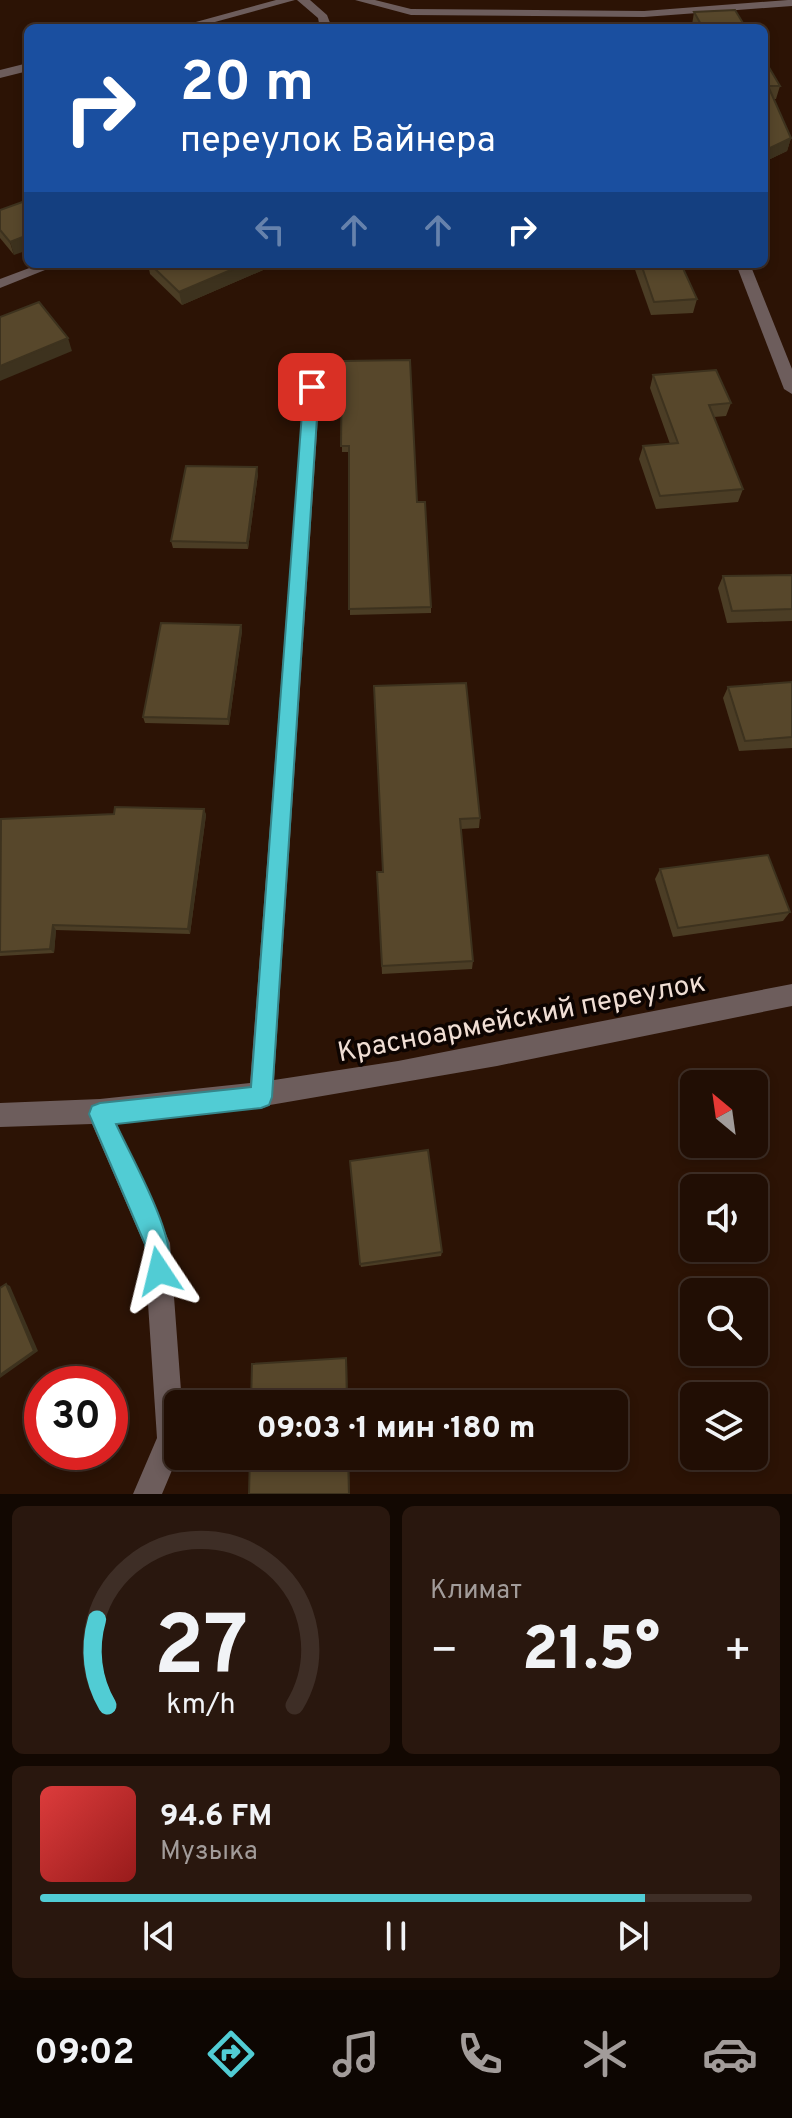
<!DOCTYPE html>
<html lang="ru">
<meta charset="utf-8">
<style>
body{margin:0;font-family:Overpass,sans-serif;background:#29170e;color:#f1f3f6;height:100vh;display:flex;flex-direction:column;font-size:30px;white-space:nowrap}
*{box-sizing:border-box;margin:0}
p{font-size:26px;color:#a29c9a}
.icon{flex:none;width:44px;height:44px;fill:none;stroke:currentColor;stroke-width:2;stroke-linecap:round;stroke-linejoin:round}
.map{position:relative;height:1494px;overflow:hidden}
.side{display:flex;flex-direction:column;gap:12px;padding:12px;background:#120802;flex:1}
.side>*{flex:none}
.hud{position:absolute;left:24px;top:24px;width:744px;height:244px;border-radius:12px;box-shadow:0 4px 12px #0003,0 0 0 2px #3e2e26;background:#1a4fa0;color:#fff;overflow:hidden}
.needle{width:52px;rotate:331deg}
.buttons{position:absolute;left:680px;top:1070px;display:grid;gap:16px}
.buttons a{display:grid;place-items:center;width:88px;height:88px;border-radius:12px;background:#210e04;box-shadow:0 4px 12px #0003,0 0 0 2px #3e2e26;font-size:40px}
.speed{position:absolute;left:24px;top:1366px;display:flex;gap:16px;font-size:40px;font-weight:700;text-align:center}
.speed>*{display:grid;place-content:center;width:104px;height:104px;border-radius:50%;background:#210e04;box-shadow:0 4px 12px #0003,0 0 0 2px #3e2e26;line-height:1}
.speed .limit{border:12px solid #d22;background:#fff;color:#111}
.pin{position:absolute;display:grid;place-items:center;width:68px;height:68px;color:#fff;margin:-34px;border-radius:16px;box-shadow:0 4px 12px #0006}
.me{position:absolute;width:88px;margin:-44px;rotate:350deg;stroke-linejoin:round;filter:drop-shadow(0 0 6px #0008)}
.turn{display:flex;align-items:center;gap:28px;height:168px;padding:0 24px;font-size:36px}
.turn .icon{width:104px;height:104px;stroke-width:2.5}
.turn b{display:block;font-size:56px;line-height:68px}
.lanes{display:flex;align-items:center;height:76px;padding:0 24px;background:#0003;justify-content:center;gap:40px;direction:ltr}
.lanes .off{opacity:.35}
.big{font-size:60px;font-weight:800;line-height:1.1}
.side .tile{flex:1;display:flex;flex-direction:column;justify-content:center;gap:12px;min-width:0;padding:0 28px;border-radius:12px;background:#29170e}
.side .dial{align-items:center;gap:0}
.dial svg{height:208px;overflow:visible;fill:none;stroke:#3e2e26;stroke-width:7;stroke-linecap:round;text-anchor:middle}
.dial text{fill:#f1f3f6;stroke:none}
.song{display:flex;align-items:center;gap:24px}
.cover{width:96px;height:96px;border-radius:12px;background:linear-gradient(135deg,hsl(0 70% 55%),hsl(0 70% 35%))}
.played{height:8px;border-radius:4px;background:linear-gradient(90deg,#51ccd4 85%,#3e2e26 85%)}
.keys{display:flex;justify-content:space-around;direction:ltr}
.heat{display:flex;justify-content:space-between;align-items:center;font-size:44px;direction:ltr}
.side .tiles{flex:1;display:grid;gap:12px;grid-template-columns:1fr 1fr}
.tile:last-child{grid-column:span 2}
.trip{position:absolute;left:164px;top:1390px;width:464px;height:80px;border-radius:12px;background:#210e04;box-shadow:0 4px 12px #0003,0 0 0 2px #3e2e26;font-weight:800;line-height:80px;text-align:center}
.menu{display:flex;height:128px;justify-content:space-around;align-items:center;background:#0d0602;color:#a29c9a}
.menu .icon{width:56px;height:56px}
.menu .active{color:#51ccd4}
.menu b{font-size:36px;color:#f1f3f6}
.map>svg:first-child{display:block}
</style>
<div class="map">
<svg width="792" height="1494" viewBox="0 0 792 1494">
<rect width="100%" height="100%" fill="#2c1305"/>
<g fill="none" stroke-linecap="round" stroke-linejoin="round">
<g fill="#6d5d5c" fill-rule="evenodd">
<polygon points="276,0 295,0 193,28 174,28"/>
<polygon points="297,0 310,0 327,15 332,28 320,28 318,18"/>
<polygon points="355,0 375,0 411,9 644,11 788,0 792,0 792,6 644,17 411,15"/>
<polygon points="28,63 28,71 0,78 0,70"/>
<polygon points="40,264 60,264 0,288 0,279"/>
<polygon points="736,264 750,264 792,369 792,394 784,389"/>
<polygon points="312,382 320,387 274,1080 398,1061 792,984 792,1006 497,1066 270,1105 261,1109 255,1107 116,1122 170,1243 182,1404 178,1404 178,1456 162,1494 133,1494 157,1438 144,1244 92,1124 0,1127 0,1103 100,1099 250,1083 304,387"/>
</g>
</g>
<g fill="#4b3d25">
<polygon points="694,12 746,28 693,28 692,25"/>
<polygon points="764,59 780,86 776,99 774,99 791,138 787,151 764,162"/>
<polygon points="0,210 14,255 0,238"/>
<polygon points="148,264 277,264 182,305 150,274"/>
<polygon points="633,264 681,264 697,299 693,313 651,315"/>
<polygon points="342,361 417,502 431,607 431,613 350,615 349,452 342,452"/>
<polygon points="653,375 731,403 726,416 714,417 743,489 738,502 656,509 639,459 643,446 670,444 650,388"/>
<polygon points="258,474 248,549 173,548 171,541"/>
<polygon points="792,575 792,621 727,623 718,588 723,576"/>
<polygon points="241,625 242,631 229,725 145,723 143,717"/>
<polygon points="792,682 792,748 739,751 723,698 728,687"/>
<polygon points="374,686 480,818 479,828 461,829 473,961 472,969 382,974 377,872 383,872"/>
<polygon points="204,809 206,815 190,934 56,930 54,953 0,956 0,826"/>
<polygon points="660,869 790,912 783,921 673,937 655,879"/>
<polygon points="442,1252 441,1256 361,1267 360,1264"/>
</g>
<g fill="#3d321e">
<polygon points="791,138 787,151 764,162 768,149"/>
<polygon points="28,235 28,250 14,255 10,242"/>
<polygon points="245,264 277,264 182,305 179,292"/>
<polygon points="68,338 72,351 0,381 0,366"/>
<polygon points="257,467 258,474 248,549 247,543"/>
<polygon points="241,625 242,631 229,725 228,719"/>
<polygon points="204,809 206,815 190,934 188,929"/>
<polygon points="53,925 56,930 54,953 50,949"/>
<polygon points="6,1284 10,1286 38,1351 0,1378"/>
<polygon points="346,1358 347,1359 348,1404 347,1404"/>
<polygon points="348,1456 349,1456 350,1494 349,1494"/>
</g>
<g fill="#57472b" stroke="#3d321e" stroke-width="2">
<polygon points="735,10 746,28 703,28 694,12"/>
<polygon points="764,59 780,86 768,86 791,138 768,149 764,142"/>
<polygon points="28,200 28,235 10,242 0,230 0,210"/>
<polygon points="150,264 245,264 179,292"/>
<polygon points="641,264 681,264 697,299 654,302"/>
<polygon points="39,302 68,338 0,366 0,317"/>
<polygon points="410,360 417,502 425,502 431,607 349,609 349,446 341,446 342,361"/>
<polygon points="716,370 731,403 709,405 743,489 660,496 643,446 678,443 653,375"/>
<polygon points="186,466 257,467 247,543 171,541"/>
<polygon points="792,575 792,609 732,611 723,576"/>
<polygon points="161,623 241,625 228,719 143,717"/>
<polygon points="792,682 792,737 745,741 728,687"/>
<polygon points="466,683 480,818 460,819 473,961 382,966 377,872 383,872 374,686"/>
<polygon points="115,807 204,809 188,929 53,925 50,949 0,952 1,819 114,814"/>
<polygon points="768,855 790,912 678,928 660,869"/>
<polygon points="428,1150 442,1252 360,1264 350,1161"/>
<polygon points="6,1284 34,1351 0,1375 0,1288"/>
<polygon points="346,1358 347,1404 251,1404 252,1364"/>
<polygon points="250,1456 348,1456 349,1494 249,1494"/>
</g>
<path fill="#51ccd4" stroke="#35858a" stroke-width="2" d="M312 383 319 387 272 1097 269 1105 261 1108 116 1124C132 1159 182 1244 168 1279L159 1283 151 1279 145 1244 89 1114 92 1106 100 1103 251 1087 304 387Z"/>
<g text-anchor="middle" stroke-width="7" stroke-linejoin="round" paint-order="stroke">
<g font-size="28" fill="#f0ded4" stroke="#0d0401">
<text transform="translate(521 1016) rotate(-11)" y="10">Красноармейский переулок</text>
</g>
</g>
</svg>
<div class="buttons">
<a><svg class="needle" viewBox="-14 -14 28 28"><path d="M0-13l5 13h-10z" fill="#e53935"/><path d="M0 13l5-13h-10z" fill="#a29c9a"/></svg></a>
<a><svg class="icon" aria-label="sound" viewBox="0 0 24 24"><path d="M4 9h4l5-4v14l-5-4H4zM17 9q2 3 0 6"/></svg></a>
<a><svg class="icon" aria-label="search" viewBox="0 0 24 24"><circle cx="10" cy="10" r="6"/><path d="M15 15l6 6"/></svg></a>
<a><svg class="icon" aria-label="layers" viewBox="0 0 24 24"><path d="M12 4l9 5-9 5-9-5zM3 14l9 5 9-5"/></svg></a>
</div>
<div class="speed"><div class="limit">30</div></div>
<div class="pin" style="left:312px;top:387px;background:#d93025"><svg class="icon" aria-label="arrive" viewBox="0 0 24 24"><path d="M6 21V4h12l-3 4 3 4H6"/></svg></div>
<svg class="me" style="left:159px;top:1271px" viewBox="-20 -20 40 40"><path d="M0-17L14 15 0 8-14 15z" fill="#51ccd4" stroke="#fff" stroke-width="4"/></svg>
<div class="trip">09:03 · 1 мин · 180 m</div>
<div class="hud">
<div class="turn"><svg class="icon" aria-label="right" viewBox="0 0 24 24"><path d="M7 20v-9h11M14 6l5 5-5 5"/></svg><div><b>20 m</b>переулок Вайнера</div></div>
<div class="lanes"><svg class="icon off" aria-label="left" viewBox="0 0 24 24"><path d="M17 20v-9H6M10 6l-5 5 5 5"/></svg><svg class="icon off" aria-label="ahead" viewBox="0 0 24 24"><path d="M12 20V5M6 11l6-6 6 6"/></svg><svg class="icon off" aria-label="ahead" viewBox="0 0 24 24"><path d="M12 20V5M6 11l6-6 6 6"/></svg><svg class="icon" aria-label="right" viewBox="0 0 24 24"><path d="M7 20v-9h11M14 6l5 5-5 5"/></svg></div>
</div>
</div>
<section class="side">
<div class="tiles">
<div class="tile dial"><svg viewBox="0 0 100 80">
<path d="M14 69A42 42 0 1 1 86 69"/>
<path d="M14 69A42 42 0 0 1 10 36" stroke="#51ccd4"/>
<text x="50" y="56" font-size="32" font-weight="700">27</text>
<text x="50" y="72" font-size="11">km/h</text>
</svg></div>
<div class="tile"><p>Климат</p>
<div class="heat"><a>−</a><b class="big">21.5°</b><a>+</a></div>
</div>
<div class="tile">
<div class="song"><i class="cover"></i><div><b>94.6 FM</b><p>Музыка</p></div></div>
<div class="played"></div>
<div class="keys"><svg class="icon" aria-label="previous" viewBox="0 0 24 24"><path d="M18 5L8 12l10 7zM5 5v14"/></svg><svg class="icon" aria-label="pause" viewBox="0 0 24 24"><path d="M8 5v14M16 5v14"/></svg><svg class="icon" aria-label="next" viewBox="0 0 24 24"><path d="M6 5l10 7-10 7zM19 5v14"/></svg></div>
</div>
</div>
</section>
<nav class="menu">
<b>09:02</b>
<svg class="icon active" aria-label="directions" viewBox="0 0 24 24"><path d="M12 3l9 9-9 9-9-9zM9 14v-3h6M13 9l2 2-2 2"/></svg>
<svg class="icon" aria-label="music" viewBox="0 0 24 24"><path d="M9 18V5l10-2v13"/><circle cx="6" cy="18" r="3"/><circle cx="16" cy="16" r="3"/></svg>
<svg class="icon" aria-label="phone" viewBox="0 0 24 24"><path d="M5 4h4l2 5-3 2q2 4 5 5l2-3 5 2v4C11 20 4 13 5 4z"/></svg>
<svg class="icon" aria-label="climate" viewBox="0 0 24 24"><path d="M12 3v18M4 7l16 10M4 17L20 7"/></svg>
<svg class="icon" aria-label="car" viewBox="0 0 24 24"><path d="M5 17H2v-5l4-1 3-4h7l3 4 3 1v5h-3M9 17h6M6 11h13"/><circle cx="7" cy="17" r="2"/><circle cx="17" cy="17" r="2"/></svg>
</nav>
